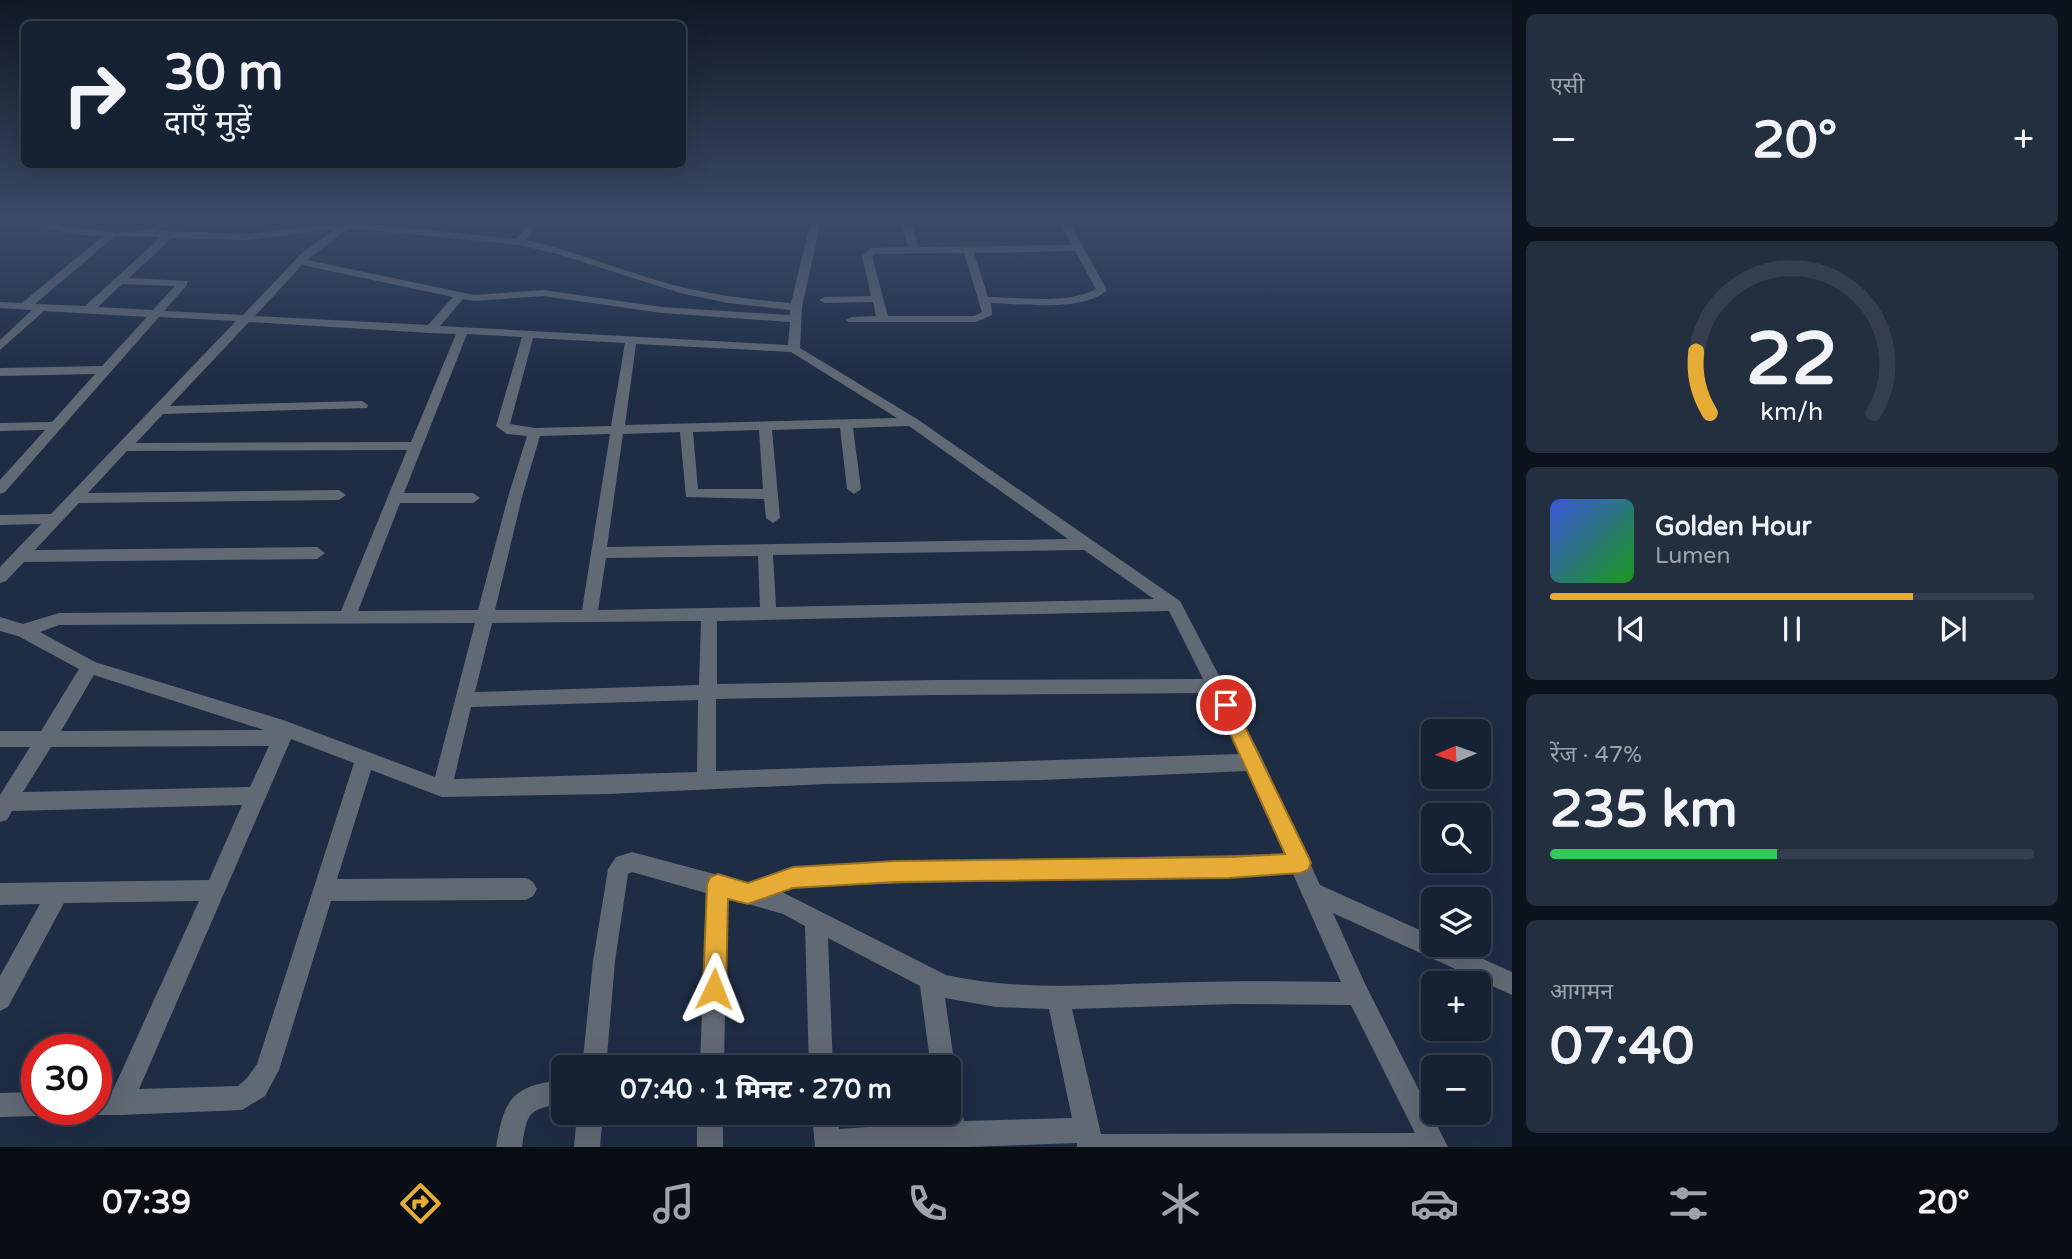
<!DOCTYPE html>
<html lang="hi">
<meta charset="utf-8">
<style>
body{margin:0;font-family:"Varela Round","Noto Sans Devanagari",sans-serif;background:#232e3f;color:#f1f3f6;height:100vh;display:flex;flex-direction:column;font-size:26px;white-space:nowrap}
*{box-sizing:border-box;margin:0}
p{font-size:23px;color:#9ea3ac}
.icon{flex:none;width:38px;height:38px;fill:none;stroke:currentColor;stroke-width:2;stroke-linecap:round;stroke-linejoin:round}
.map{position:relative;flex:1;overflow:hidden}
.details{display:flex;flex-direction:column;gap:14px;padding:14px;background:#0c121c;width:560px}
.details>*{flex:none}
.hud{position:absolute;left:21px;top:21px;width:665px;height:147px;border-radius:10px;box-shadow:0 7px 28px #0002,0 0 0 2px #353e4e;background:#162133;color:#f1f3f6;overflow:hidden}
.needle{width:46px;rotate:268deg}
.buttons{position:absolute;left:1421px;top:719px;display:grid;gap:14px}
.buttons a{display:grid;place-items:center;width:70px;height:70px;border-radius:10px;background:#162133;box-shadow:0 7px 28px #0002,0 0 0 2px #353e4e;font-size:35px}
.speed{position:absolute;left:21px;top:1034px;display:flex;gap:14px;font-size:35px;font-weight:700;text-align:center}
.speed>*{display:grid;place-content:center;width:91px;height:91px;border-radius:50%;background:#162133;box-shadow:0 7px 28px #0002,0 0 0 2px #353e4e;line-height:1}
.speed .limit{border:10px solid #d22;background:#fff;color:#111}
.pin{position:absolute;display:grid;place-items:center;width:60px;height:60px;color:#fff;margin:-30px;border:4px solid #fff;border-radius:50%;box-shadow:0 2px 7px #0007}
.me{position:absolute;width:77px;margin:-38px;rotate:2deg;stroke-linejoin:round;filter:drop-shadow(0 0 5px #0008)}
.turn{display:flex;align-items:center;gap:24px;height:147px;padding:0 28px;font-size:32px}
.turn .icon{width:91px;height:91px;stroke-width:2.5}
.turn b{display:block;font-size:49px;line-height:60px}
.big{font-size:52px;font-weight:800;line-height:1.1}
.details .tile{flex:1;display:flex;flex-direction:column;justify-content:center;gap:10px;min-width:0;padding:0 24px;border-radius:10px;background:#232e3f}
.details .dial{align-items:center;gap:0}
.dial svg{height:182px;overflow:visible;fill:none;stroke:#353e4e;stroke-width:7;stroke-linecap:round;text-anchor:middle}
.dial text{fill:#f1f3f6;stroke:none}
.song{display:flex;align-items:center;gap:21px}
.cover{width:84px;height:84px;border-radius:10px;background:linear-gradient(135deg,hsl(230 70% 55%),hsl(120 70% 35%))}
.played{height:7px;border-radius:4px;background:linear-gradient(90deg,#e6ac36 75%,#353e4e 75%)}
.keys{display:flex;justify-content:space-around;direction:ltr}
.heat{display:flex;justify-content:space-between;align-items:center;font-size:38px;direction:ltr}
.charge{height:10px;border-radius:5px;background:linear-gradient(90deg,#34c759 47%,#353e4e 0)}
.trip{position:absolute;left:551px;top:1055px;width:410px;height:70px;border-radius:10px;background:#162133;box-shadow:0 7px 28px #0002,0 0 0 2px #353e4e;font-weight:800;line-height:70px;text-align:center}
.tabs{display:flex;height:112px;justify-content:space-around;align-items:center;background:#090d14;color:#9ea3ac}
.tabs .icon{width:49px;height:49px}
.tabs .current{color:#e6ac36}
.tabs b{font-size:32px;color:#f1f3f6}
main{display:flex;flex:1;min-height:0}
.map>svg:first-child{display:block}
</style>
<main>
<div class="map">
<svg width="1512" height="1147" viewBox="0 0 1512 1147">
<rect width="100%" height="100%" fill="#1e2c44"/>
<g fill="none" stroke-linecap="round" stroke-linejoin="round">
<g fill="#616975" fill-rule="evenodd">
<path d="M1 220C47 220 93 236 139 231 152 229 160 220 175 220L155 231 248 234 347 222 516 239 533 220H543L526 240C580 252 631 275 685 288 720 296 756 300 791 303L811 220H821L802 307 800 348 917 419 1180 601 1261 756 1320 885 1433 936V945H1452L1512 972V995L1333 913 1366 986 1448 1147H1077V1143L968 1147H815L812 1113H838L839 1129 939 1122 937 1113H948V1090L957 1093 964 1121 1072 1118 1049 1009 996 1007 945 998 955 1068 948 1078V1068H931L920 986 828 938 833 1068H809L805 926 783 914 727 898 724 1068H700L706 893 632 872 628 874 615 961 606 1068H582L593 961 608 869 616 857 632 852 748 883 793 868 895 862 1285 854 1248 771 1042 780 826 784 609 794 442 797 371 770 337 879 526 878 533 882 537 889 533 896 526 900 331 901 279 1070 265 1096 242 1110 120 1115H96L87 1112 86 1110H96V1091L113 1090 199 901 64 903 8 1007 0 1011V976L40 904 0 905V883L209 880 242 805 12 811 7 820 0 822V795L30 747H0V731H41L79 669 18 636 0 631V617L23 624 59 613 341 611 407 450 127 451 88 493 339 490 346 495 339 500 79 503 35 550 317 547 325 553 317 559 24 562 6 581 0 583V567L41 524 0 525V515L51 514 236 321 159 317 5 492 0 494V480L45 430 0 431V423L52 422 95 374 0 376V368L102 366 147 317 44 311 0 350V340L32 310 0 308V302L22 303 103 236 81 235ZM349 228 519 245 558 254 680 293 728 303 790 310V315L662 307 543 290 474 295 307 260ZM335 229 302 253 243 315 164 311 187 285V281L129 278 172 238 248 240ZM115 236 161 237 85 306 35 304ZM302 265 453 297 428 325 255 316ZM122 284 175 286 153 310 98 307ZM543 296 662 313 790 322 788 345 440 326 463 299 474 301ZM249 322 430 333 456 334 411 442 136 443 163 414 367 408 368 405 362 401 170 406ZM467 334 522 337 496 426 507 434 527 436 508 497 478 610 358 611 400 503H473L480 498 473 493H404ZM533 338 625 343 611 426 535 428 510 424ZM636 344 791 352 897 418 625 425ZM909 426 1068 539 607 547 623 434 680 432 686 497 764 499 766 518 773 523 780 518 772 430 840 428 847 489 854 494 861 489 853 428ZM759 430 763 489H698L693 432ZM610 434 582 610H495L522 497 540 436ZM1084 550 1154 599 776 607 773 555ZM758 556 760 607 598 610 606 558ZM1169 611 1203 679 934 680 717 684V621ZM701 621 699 685 475 692 492 623ZM475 623 435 777 286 721 95 662 40 632 59 625ZM94 675 264 730 61 731ZM1210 693 1240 754 716 771V699L934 695ZM698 700 697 772 454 779 471 707ZM291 739 354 763 257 1064 247 1078 238 1086 139 1089ZM269 746 250 787 23 792 51 747ZM1293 874 1341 982C1280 981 1220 981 1159 983 1087 985 1017 991 946 975L782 892 793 888C960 878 1127 883 1293 874ZM1234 1004 1351 1005 1415 1133 1101 1134 1072 1009Z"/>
<path d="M900 220H910L919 247 1072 245 1058 220H1068L1107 290C1084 312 1022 304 991 303L992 315 976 322H848L846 320 852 317 876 316 873 302 825 303 819 300 825 297 871 296 862 256 871 248 908 247ZM1075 251 1096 289C1066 305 1021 297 988 297L974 253ZM964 253 982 312 974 316H888L872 256 874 254Z"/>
<path d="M564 1080V1104C528 1108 527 1113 522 1147H496C504 1098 513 1085 564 1080Z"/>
<polygon points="37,1092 37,1110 47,1110 46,1113 37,1116 0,1117 0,1093"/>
<polygon points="577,1113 603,1113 600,1147 574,1147"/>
<rect x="697" y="1113" width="26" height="34"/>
</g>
</g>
<linearGradient id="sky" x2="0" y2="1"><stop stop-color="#101825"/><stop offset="0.58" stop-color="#3b4b67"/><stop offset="1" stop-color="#3b4b67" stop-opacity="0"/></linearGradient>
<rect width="1512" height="381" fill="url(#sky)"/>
<polygon fill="#e6ac36" stroke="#967023" stroke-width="2" points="1226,698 1232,700 1308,856 1311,863 1308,870 1300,873 1229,878 895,882 793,888 748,904 728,899 726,989 723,997 714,1001 706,997 703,989 707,885 710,877 718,874 748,883 793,867 895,861 1229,857 1285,854 1217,705 1219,700"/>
</svg>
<div class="buttons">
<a><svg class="needle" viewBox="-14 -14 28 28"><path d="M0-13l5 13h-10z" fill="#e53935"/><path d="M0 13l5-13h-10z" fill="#9ea3ac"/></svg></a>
<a><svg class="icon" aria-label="search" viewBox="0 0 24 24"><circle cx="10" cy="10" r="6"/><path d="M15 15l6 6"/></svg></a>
<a><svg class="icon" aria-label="layers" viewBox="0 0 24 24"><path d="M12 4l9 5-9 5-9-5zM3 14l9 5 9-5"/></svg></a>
<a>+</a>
<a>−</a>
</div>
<div class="speed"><div class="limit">30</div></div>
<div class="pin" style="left:1226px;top:705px;background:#d93025"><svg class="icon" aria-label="arrive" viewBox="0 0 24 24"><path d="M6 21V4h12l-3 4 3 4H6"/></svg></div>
<svg class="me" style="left:714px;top:989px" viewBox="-20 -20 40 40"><path d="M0-17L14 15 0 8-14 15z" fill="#e6ac36" stroke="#fff" stroke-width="4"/></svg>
<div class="trip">07:40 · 1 मिनट · 270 m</div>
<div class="hud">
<div class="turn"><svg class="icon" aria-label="right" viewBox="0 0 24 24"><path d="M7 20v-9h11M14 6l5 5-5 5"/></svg><div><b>30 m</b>दाएँ मुड़ें</div></div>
</div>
</div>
<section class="details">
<div class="tile"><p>एसी</p>
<div class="heat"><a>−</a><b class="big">20°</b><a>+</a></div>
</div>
<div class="tile dial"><svg viewBox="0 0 100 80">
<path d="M14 69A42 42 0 1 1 86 69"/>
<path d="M14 69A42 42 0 0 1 8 42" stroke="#e6ac36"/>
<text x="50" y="56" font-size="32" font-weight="700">22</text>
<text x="50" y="72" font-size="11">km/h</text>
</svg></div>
<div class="tile">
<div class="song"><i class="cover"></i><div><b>Golden Hour</b><p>Lumen</p></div></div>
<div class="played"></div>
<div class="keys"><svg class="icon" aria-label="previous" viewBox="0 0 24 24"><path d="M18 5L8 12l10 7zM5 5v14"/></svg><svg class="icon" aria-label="pause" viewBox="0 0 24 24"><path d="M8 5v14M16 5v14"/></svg><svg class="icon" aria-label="next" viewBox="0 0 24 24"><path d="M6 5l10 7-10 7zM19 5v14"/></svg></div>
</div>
<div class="tile"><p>रेंज · 47%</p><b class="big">235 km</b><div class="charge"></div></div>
<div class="tile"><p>आगमन</p><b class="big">07:40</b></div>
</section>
</main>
<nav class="tabs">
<b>07:39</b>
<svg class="icon current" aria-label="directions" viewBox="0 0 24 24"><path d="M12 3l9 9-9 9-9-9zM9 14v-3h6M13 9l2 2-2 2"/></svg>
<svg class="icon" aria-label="music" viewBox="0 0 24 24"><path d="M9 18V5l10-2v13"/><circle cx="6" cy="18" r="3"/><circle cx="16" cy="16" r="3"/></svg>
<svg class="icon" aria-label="phone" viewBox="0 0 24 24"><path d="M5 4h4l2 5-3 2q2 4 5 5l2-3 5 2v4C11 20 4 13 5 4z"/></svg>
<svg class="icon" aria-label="climate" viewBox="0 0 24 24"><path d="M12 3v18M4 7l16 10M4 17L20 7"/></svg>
<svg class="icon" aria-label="car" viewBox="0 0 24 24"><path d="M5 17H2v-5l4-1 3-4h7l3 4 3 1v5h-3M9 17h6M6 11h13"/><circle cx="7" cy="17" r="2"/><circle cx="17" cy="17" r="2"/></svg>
<svg class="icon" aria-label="filters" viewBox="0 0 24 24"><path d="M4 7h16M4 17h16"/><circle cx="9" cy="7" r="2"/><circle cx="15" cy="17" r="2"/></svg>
<b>20°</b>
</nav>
